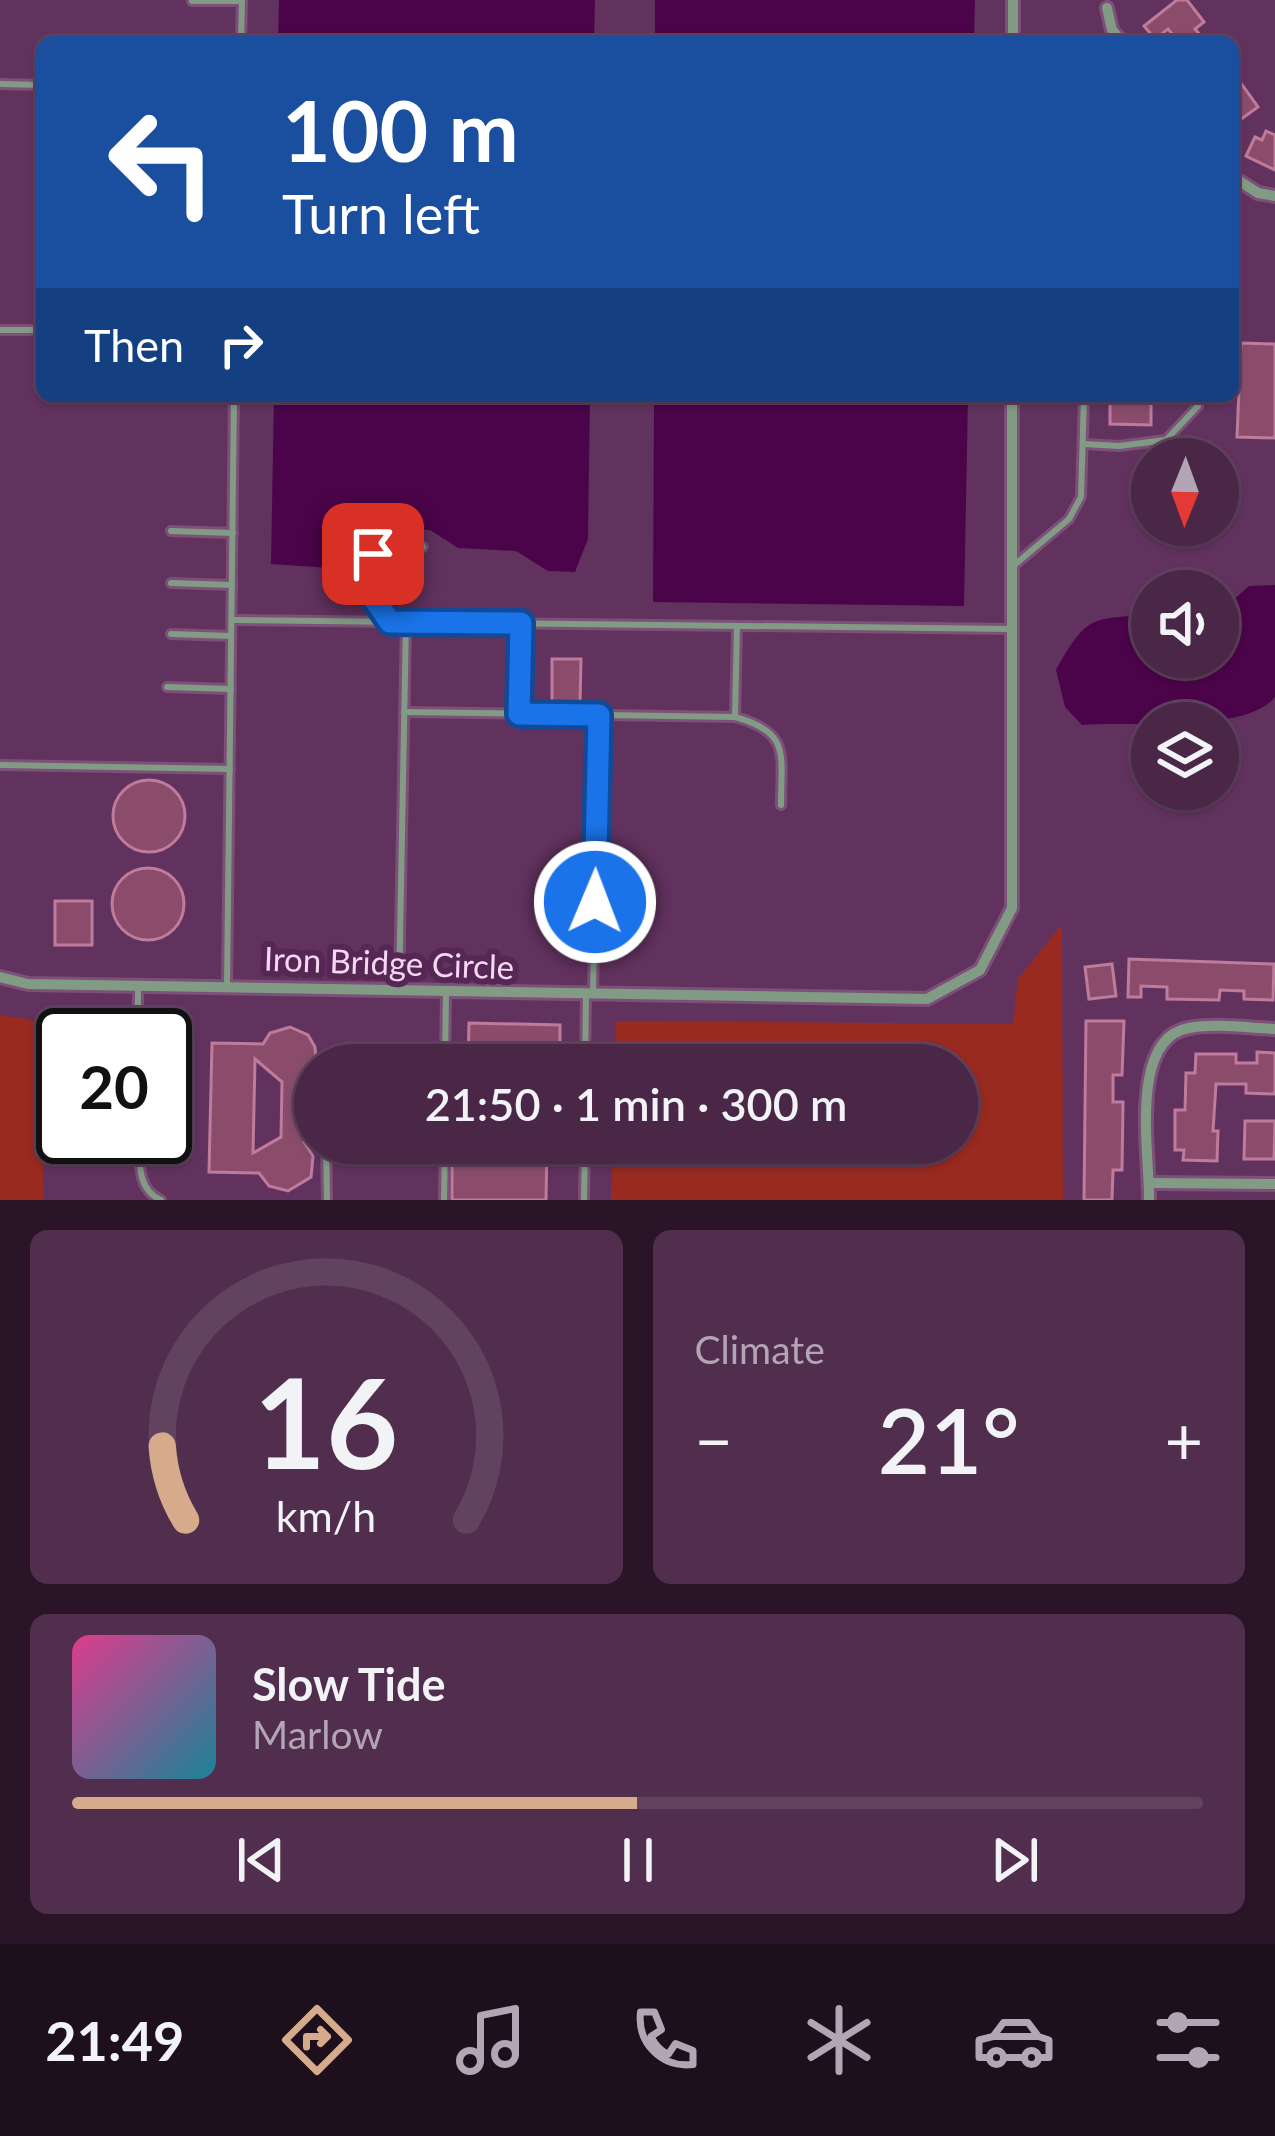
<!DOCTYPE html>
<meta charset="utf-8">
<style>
body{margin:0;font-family:Lato,sans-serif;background:#512e4e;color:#f1f3f6;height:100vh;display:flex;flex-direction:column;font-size:45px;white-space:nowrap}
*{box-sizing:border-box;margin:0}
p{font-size:39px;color:#b2a5b4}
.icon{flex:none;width:66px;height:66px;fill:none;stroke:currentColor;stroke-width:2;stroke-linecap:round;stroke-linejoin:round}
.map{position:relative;height:1200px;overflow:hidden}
.sheet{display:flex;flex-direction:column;gap:30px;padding:30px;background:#291527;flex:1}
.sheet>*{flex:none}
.hud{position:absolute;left:36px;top:36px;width:1203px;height:366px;border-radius:18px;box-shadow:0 3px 9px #0004,0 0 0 3px #614360;background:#1a4fa0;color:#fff;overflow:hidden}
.needle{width:78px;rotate:181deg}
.controls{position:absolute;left:1131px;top:438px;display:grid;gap:24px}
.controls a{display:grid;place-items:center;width:108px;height:108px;border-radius:50%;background:#4a2647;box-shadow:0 3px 9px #0004,0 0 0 3px #614360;font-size:60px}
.speed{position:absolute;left:36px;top:1008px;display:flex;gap:24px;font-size:60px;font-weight:700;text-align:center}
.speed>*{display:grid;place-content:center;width:156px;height:156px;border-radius:50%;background:#4a2647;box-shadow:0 3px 9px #0004,0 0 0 3px #614360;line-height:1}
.speed .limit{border:6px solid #111;border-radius:18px;background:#fff;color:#111}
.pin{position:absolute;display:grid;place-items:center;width:102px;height:102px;color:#fff;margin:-51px;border-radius:24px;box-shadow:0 6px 18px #0006}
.me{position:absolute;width:132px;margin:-66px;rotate:1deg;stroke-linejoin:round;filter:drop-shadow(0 0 9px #0008)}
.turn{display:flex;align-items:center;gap:42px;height:252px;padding:0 48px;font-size:54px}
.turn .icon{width:156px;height:156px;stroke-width:2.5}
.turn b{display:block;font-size:84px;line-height:102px}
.then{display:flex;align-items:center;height:114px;padding:0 48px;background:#0003;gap:24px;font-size:45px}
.big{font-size:90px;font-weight:600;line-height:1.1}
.sheet .tile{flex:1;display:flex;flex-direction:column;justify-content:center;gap:18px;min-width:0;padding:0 42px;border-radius:18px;background:#512e4e}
.sheet .dial{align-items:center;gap:0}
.dial svg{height:312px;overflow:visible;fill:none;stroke:#614360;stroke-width:7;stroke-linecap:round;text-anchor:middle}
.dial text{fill:#f1f3f6;stroke:none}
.song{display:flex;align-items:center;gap:36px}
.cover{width:144px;height:144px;border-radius:18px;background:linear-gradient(135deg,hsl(330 70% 55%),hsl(190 70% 35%))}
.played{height:12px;border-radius:6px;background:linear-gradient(90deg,#d6ab8b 50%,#614360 50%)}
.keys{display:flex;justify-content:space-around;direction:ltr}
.heat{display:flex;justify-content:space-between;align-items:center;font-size:66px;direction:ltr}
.sheet .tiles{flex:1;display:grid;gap:30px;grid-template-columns:1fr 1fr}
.tile:last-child{grid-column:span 2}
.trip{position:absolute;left:294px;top:1044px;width:684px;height:120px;border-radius:60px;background:#4a2647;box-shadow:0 3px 9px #0004,0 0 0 3px #614360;font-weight:600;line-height:120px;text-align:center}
.tabs{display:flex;height:192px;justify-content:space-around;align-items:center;background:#1e0f1c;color:#b2a5b4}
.tabs .icon{width:84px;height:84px}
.tabs .current{color:#d6ab8b}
.tabs b{font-size:54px;color:#f1f3f6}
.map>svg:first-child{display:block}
</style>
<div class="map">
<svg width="1275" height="1200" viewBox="0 0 1275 1200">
<rect width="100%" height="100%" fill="#62325f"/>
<g fill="#982a20">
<polygon points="1062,924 1063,1200 611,1200 612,1143 957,1143 957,1065 615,1065 616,1021 1013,1024 1018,979"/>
<polygon points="0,1015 39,1021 44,1200 0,1200"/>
</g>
<g fill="#4b0449">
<polygon points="279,0 595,0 594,42 278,42"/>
<polygon points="655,0 975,0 974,42 655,42"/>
<polygon points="274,396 590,396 588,539 575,572 548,571 516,551 458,548 430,530 376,528 353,545 345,569 271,564"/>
<polygon points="654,396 968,396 964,606 653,602"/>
<path d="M1275 585V697C1246 734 1130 721 1082 725L1065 707 1056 670C1088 613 1091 620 1152 614V657H1218V613L1249 586Z"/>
</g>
<g fill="#8b4c6c" stroke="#be7b9c" stroke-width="3" fill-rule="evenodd">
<polygon points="1177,0 1187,0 1204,22 1195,29 1206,42 1179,42 1168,29 1155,39 1144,26"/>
<polygon points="1233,72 1258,107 1233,125"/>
<polygon points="1266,131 1275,135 1275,170 1246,156 1255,137 1262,140"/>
<polygon points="1241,343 1275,344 1275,438 1237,437"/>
<polygon points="1110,396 1151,396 1151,425 1110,424"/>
<polygon points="384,565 417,566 417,585 384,585"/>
<polygon points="552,659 581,659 580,704 552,704"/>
<circle cx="149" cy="816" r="36"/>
<circle cx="148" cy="904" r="36"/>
<rect x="55" y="901" width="37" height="44"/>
<polygon points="1129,959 1274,964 1273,1000 1244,999 1244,991 1220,990 1219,1000 1167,999 1167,987 1141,986 1141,997 1128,997"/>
<polygon points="1112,964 1116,996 1089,999 1085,967"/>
<polygon points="1086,1021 1124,1021 1122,1075 1113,1075 1113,1102 1123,1102 1122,1170 1113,1170 1112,1200 1084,1200"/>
<polygon points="469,1023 560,1025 560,1065 468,1065"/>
<path d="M290 1027 308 1035 315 1047 316 1061 305 1076 304 1142 313 1156 311 1177 288 1191 269 1186 259 1173 209 1172 212 1043 263 1044 270 1033ZM255 1059 282 1082 281 1137 253 1153Z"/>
<polygon points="1257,1052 1275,1053 1275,1094 1246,1093 1246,1084 1216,1084 1213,1131 1218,1131 1217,1161 1183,1160 1184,1150 1175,1150 1175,1110 1185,1110 1186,1073 1195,1073 1196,1054 1236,1054 1236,1063 1257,1063"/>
<polygon points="165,1085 186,1086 186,1130 165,1130"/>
<polygon points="1245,1121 1275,1121 1274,1159 1244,1159"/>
<polygon points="484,1143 547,1143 546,1200 452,1200 452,1165 483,1165"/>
</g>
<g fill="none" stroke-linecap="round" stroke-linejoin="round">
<g stroke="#7c5079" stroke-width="12">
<g id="lane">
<polyline points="192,1 242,1"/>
<polyline points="241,42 242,0"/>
<polyline points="0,84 42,85"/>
<polyline points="0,330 42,330"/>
<polyline points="1084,444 1119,446 1166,440 1198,406 1198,396"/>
<polyline points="171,531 233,533"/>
<polyline points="1012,567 1069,519 1081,497 1084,396"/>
<polyline points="171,583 232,585"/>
<polyline points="232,620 1011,629"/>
<path d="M390 622C374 600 361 582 373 554L395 547H423"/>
<polyline points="171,634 231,636"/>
<polyline points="167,687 231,689"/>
<path d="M404 712 735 717C791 732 781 755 781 805"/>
<polyline points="519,714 521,623"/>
<polyline points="735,717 737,626"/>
<polyline points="0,765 230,769"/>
<polyline points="227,985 234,396"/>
<polyline points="138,988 138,1035"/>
<polyline points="399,991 406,622"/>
<polyline points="593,993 599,715"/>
<polyline points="445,1065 446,992"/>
<polyline points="585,1065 586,996"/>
<path d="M139 1137C140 1161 136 1189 161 1200"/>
<polyline points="326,1143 327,1200"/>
<polyline points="444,1200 445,1143"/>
<polyline points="584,1200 585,1143"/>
</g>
</g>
<g stroke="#7c5079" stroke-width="16">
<g id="street">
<polyline points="1013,0 1013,42"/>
<polyline points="1107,8 1112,30 1122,42"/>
<polyline points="1233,177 1258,193 1275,196"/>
<polyline points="0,977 28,984 927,999 980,970 1012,908 1012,396"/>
<polyline points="1150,1183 1275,1184"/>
<path d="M1149 1200C1150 1156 1128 1038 1189 1028 1216 1023 1248 1028 1275 1029"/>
</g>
</g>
<use href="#lane" stroke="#819b85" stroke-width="6"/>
<use href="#street" stroke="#819b85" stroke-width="10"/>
</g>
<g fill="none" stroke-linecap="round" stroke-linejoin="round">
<g stroke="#114b97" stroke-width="30">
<polyline id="route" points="373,554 368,590 390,622 521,623 519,714 599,715 595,902"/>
</g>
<use href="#route" stroke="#1a73e8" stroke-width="21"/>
</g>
<g text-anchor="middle" stroke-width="12" stroke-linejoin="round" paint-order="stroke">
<g font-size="33" fill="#f5d8f2" stroke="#562754">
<text transform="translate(389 963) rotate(2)" y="12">Iron Bridge Circle</text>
</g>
</g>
</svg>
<div class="controls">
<a><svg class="needle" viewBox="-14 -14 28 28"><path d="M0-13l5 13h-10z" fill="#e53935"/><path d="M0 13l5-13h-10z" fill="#b2a5b4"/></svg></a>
<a><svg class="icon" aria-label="sound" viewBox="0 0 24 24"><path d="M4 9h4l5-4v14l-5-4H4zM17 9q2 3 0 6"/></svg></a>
<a><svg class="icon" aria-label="layers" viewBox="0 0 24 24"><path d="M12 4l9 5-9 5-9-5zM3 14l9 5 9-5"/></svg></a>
</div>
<div class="speed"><div class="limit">20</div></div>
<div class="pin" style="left:373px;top:554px;background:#d93025"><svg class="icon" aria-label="arrive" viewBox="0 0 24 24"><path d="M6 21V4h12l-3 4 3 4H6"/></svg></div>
<svg class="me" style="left:595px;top:902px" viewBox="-20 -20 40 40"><circle r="17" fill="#1a73e8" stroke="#fff" stroke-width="3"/><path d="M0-11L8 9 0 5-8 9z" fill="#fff"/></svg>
<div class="trip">21:50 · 1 min · 300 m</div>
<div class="hud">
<div class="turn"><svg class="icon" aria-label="left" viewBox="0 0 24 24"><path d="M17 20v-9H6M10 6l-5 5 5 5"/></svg><div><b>100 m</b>Turn left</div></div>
<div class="then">Then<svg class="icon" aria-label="right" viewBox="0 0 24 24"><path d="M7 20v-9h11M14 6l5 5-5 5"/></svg></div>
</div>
</div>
<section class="sheet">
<div class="tiles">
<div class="tile dial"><svg viewBox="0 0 100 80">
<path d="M14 69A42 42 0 1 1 86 69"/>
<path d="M14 69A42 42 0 0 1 8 50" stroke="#d6ab8b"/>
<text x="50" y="56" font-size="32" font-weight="700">16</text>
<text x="50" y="72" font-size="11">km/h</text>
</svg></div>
<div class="tile"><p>Climate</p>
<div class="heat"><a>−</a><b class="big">21°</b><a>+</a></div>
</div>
<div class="tile">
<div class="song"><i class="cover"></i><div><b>Slow Tide</b><p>Marlow</p></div></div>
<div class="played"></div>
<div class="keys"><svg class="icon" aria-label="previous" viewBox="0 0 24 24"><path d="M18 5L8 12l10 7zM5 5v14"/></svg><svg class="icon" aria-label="pause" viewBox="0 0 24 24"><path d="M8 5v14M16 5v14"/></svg><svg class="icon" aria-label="next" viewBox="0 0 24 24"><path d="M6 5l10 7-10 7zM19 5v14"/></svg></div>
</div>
</div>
</section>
<nav class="tabs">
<b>21:49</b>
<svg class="icon current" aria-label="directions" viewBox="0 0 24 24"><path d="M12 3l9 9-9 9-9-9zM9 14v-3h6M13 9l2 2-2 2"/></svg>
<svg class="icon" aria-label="music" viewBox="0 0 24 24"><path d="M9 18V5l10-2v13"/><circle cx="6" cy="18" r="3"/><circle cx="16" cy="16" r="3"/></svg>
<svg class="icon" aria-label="phone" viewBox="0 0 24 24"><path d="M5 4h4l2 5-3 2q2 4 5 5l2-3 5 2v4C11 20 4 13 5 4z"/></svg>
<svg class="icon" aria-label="climate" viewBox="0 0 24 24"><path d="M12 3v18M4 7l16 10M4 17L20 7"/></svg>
<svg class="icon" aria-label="car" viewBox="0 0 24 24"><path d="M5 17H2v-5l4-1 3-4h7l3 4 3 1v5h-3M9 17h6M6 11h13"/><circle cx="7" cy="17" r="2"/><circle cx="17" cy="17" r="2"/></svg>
<svg class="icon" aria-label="filters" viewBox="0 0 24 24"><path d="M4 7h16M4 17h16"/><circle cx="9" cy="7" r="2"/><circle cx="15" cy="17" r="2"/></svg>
</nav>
